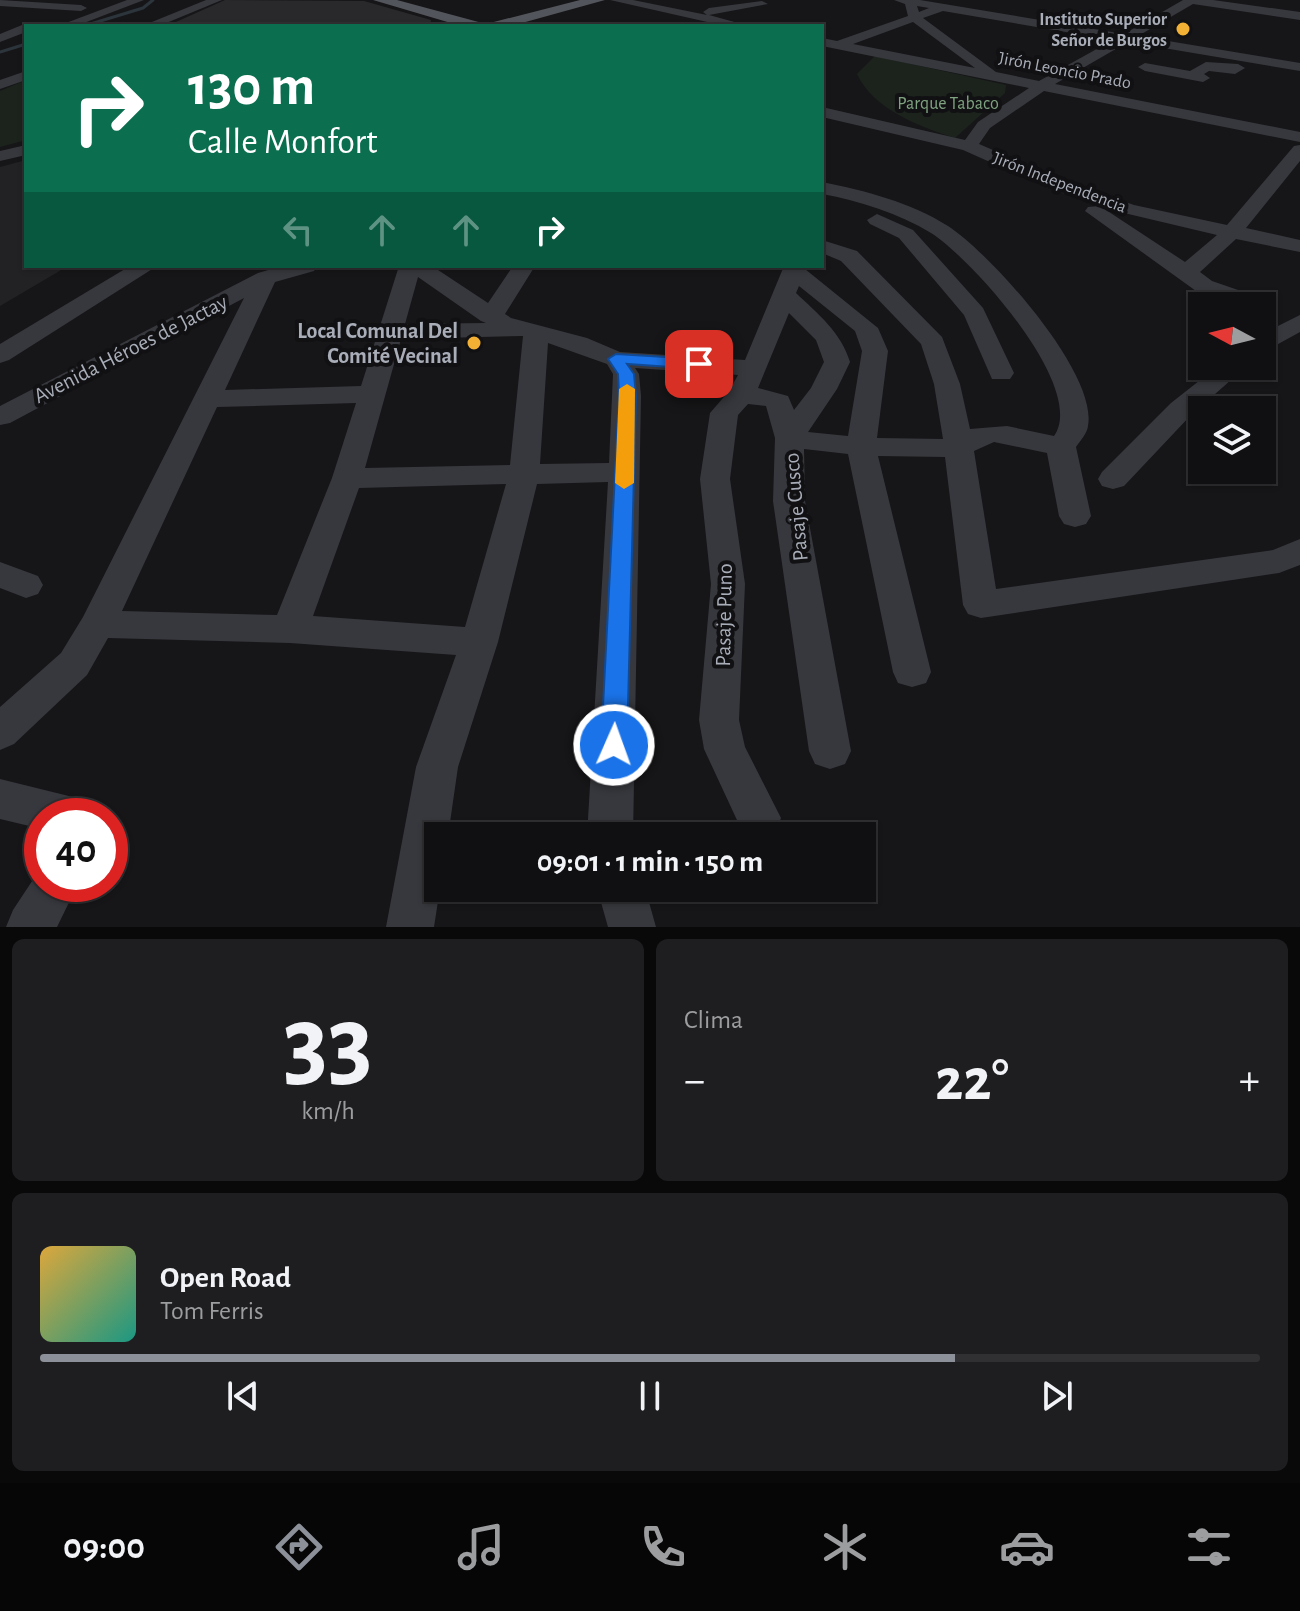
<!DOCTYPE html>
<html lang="es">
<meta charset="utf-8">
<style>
body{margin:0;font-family:"Alegreya Sans",sans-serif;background:#1e1e20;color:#f1f3f6;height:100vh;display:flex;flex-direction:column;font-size:30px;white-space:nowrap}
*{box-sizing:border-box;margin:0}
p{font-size:26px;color:#9c9d9f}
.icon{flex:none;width:44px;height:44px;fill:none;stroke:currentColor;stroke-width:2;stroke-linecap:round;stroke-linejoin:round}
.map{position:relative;height:927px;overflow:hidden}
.side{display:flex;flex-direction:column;gap:12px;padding:12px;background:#09090a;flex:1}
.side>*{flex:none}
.guide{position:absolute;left:24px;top:24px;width:800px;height:244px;border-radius:0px;box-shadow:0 2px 6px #0004,0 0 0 2px #303032;background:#0b6e4f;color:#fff;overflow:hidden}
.needle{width:52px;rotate:277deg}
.tools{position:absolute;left:1188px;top:292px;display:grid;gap:16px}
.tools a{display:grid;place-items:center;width:88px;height:88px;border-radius:0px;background:#101012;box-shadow:0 2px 6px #0004,0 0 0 2px #303032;font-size:40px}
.speed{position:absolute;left:24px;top:798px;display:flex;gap:16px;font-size:40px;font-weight:700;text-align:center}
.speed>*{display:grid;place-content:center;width:104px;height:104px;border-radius:50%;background:#101012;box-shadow:0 2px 6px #0004,0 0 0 2px #303032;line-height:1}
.speed .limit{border:12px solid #d22;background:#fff;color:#111}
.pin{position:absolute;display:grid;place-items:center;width:68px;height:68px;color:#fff;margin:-34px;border-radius:16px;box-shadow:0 4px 12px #0006}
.me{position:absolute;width:88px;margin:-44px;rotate:2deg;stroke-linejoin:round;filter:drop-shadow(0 0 6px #0008)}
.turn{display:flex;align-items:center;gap:28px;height:168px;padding:0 32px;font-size:36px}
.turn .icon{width:104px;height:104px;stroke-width:2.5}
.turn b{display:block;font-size:56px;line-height:68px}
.lanes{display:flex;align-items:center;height:76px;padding:0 32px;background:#0003;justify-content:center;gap:40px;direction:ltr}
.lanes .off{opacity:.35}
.big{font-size:60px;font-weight:600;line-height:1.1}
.side .tile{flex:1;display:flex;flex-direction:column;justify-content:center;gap:12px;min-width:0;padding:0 28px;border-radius:12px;background:#1e1e20}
.side .dial{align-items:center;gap:0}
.dial b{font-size:104px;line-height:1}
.song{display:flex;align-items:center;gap:24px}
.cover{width:96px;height:96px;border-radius:12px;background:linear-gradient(135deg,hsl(40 70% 55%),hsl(170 70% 35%))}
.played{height:8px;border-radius:4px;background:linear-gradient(90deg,#8c9099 75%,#303032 75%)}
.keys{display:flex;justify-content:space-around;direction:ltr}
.heat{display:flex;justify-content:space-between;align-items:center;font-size:44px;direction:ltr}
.side .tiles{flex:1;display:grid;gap:12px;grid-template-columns:1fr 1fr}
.tile:last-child{grid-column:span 2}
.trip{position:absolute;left:424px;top:822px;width:452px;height:80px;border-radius:0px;background:#101012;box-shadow:0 2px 6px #0004,0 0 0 2px #303032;font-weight:600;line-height:80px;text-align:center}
.dock{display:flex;height:128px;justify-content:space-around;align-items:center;background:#060607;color:#9c9d9f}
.dock .icon{width:56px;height:56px}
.dock .current{color:#8c9099}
.dock b{font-size:36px;color:#f1f3f6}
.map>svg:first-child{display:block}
</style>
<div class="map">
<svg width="1300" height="927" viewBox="0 0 1300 927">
<rect width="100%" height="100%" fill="#161618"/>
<polygon fill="#222225" points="26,160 26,266 68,266 0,306 0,167"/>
<g fill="#1c231d">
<path d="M875 56 1006 85 1005 93 955 138C920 127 873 109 857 74Z"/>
<polygon points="26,80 26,140 0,147 0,91"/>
</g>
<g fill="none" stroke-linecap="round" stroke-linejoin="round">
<g stroke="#2c353c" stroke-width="3">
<polyline points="84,26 143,8 153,0"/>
<polyline points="0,52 26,44"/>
</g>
</g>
<polygon fill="#29292c" points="225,0 364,1 431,20 430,26 167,26"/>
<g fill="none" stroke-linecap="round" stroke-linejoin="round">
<g fill="#37383d" fill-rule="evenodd">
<polygon points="0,0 81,5 87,8 81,11 0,6"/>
<polygon points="127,0 144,0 76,26 58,26"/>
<polygon points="206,0 222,0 159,26 142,26"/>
<polygon points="610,0 633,0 707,15 703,12 709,8 762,1 768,4 709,15 749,26 725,26"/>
<path d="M894 0H920L1124 34 1183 0H1213L1300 12V20L1193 4 1138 36 1300 63V71L1128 42 1055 84 1300 132V142L1044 91 990 128 979 144 1065 181 1134 205 1227 225 1294 146 1300 145V161L1246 228 1300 240V252L1236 239 1200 272 1212 281 1270 301 1274 306 1270 311 1262 313V306H1239L1196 291 1085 211 1088 207 1100 206 1051 189 963 150 822 117V107L965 140 978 122 1029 88 822 46V38L837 41 908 16 905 4ZM917 6 929 8 919 12ZM943 11 1113 40 1039 81 996 72 923 18ZM913 22 975 68 853 44ZM1103 208 1217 235 1185 262Z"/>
<polygon points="22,25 31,26 26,26 26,32 0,42 0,34"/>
<polygon points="1206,62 1238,64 1245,68 1235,74 1209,71 1204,74 1210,78 1203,82 1145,71 1138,67 1145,63 1190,71"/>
<polygon points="26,71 26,80 0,89 0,80"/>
<polygon points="26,145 26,155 0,161 0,151"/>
<path d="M822 182C866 191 910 202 948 226 991 254 1098 373 1088 426 1087 434 1080 441 1076 447L1091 516 1086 524 1075 527 1064 524 1059 516 1047 453 994 442 974 451 996 589 1273 550 1300 539V565L1279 573 981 618 968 614 963 605 945 457 878 456 931 672 926 683 912 687 898 683 893 672 848 454 804 449 805 501 851 751 845 764 830 769 815 764 809 751 773 501 775 438 766 406 748 404 738 415 730 479 745 584 739 720 745 747 781 818 775 833 766 836 743 833 704 749 699 720 711 584 700 479 710 413 729 391 738 375 635 368 639 374 641 396 633 836H587L608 482 537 484 498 642 458 767 448 836H438L440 888 434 927H386L416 767 456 655 290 643 108 638 87 675 14 744 0 750V707L61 653 83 617 244 298 10 423 0 425V406L258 273 282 266H317L314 271 275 282 225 390 361 386 399 266H432L488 303 513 266H535L505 314 511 318 587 338 620 352 745 360 784 266H806L805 269 878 328 888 351 877 438 943 439 934 384 921 344 841 261 822 253V240L857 251 942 337 960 384 970 429 1007 426 1054 436C1088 388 971 258 931 233 898 213 860 201 822 194ZM418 277 481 321 486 323 405 324ZM799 286 855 331 862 351 848 436 808 432 837 389 850 362C841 332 818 314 796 293ZM789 313 816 340 824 362 811 388 794 410 788 396 758 388ZM523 336 510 465 365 468 401 339ZM548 343 607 364 613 374 609 463 540 464ZM356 403 332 478 277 615 122 611 217 407ZM506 484 465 627 313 616 359 488Z"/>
<polygon points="877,214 913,230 983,308 1014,373 1010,379 992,379 964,315 899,238 870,224 867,220"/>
<polygon points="130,266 157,266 9,360 0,363 0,344"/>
<polygon points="1300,315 1300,332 1262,353 1262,334"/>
<polygon points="1218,366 1247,366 1191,415 1124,486 1113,489 1102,486 1098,479 1102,472 1171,403"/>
<polygon points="0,562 38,576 43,585 38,594 26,598 0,588"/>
<polygon points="0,779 89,801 95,816 42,816 42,829 0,819"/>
<polygon points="42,866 42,884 78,884 57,927 6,927 13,910"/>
<polygon points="597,888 645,888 656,927 608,927"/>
</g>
<polygon fill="#53555c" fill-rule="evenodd" points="373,0 397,0 486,24 580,0 605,0 511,26 461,26"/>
</g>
<polygon fill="#1a73e8" stroke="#114b97" stroke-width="2" points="616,354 699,359 707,364 699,369 627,364 634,374 636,396 627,745 623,752 614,756 605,752 601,745 619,396 618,374 608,359"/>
<polygon fill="#f59e0b" points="627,384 635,389 634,483 624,489 615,483 619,389"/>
<g fill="#f2b134" stroke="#111113" stroke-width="3">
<circle cx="1183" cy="29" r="8"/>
<circle cx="474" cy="343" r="8"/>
</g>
<g text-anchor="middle" stroke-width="8" stroke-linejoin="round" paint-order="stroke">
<g font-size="18" font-weight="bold" fill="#a8adb8" stroke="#111113" text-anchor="end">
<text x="1167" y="25">Instituto Superior<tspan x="1167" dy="21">Señor de Burgos</tspan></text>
</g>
<g font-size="18" fill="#a8adb8" stroke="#111113">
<text transform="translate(1065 70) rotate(11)" y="6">Jirón Leoncio Prado</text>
<text transform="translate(1060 182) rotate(21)" y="6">Jirón Independencia</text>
</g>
<g font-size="18" fill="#7fa381" stroke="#111113">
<text x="948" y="109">Parque Tabaco</text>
</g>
<g font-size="22" font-weight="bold" fill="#a8adb8" stroke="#111113" text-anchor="end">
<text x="458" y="338">Local Comunal Del<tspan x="458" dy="25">Comité Vecinal</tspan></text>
</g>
<g font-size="22" fill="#a8adb8" stroke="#111113">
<text transform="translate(130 348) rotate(-27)" y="8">Avenida Héroes de Jactay</text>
<text transform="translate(795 507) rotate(-95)" y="8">Pasaje Cusco</text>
<text transform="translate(723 615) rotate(-89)" y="8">Pasaje Puno</text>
</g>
</g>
</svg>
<div class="tools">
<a><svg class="needle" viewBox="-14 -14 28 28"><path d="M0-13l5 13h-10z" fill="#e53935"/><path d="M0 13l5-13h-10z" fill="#9c9d9f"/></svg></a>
<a><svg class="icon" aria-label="layers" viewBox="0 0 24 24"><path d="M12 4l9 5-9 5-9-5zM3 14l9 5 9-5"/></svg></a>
</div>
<div class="speed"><div class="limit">40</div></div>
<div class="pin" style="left:699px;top:364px;background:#d93025"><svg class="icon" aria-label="arrive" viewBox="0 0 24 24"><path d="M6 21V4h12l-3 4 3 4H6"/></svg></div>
<svg class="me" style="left:614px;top:745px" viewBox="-20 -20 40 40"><circle r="17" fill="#1a73e8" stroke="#fff" stroke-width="3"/><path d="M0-11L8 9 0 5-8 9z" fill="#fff"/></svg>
<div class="trip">09:01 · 1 min · 150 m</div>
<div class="guide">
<div class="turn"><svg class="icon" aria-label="right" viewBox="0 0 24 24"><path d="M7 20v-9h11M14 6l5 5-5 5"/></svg><div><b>130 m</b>Calle Monfort</div></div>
<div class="lanes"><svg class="icon off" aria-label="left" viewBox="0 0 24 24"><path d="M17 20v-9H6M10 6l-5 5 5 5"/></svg><svg class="icon off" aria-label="ahead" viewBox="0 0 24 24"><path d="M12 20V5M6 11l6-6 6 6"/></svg><svg class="icon off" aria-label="ahead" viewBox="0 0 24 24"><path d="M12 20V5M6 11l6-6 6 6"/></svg><svg class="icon" aria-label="right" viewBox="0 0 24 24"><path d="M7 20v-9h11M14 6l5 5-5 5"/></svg></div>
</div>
</div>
<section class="side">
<div class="tiles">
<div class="tile dial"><b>33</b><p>km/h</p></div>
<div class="tile"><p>Clima</p>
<div class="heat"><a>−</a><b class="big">22°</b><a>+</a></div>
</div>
<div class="tile">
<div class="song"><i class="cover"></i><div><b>Open Road</b><p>Tom Ferris</p></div></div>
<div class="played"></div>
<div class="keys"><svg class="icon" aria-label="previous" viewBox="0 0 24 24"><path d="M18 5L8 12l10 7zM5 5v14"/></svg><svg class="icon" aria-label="pause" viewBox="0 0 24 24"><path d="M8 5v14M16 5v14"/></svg><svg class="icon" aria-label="next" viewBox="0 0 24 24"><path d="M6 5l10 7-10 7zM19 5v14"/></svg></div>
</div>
</div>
</section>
<nav class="dock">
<b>09:00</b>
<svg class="icon current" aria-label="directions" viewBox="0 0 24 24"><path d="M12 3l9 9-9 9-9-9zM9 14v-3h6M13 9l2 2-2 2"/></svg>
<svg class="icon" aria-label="music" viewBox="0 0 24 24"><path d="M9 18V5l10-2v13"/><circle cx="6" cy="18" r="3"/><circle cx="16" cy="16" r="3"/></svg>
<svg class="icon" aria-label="phone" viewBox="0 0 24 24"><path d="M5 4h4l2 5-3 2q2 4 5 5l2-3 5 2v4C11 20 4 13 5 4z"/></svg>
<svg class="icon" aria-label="climate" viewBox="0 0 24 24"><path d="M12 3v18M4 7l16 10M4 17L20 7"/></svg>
<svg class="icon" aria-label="car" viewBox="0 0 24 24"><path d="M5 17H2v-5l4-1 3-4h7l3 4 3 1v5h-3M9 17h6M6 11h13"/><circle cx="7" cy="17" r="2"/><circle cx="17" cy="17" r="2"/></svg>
<svg class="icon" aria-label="filters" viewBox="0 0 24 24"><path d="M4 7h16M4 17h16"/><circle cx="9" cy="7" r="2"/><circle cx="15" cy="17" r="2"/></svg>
</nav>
